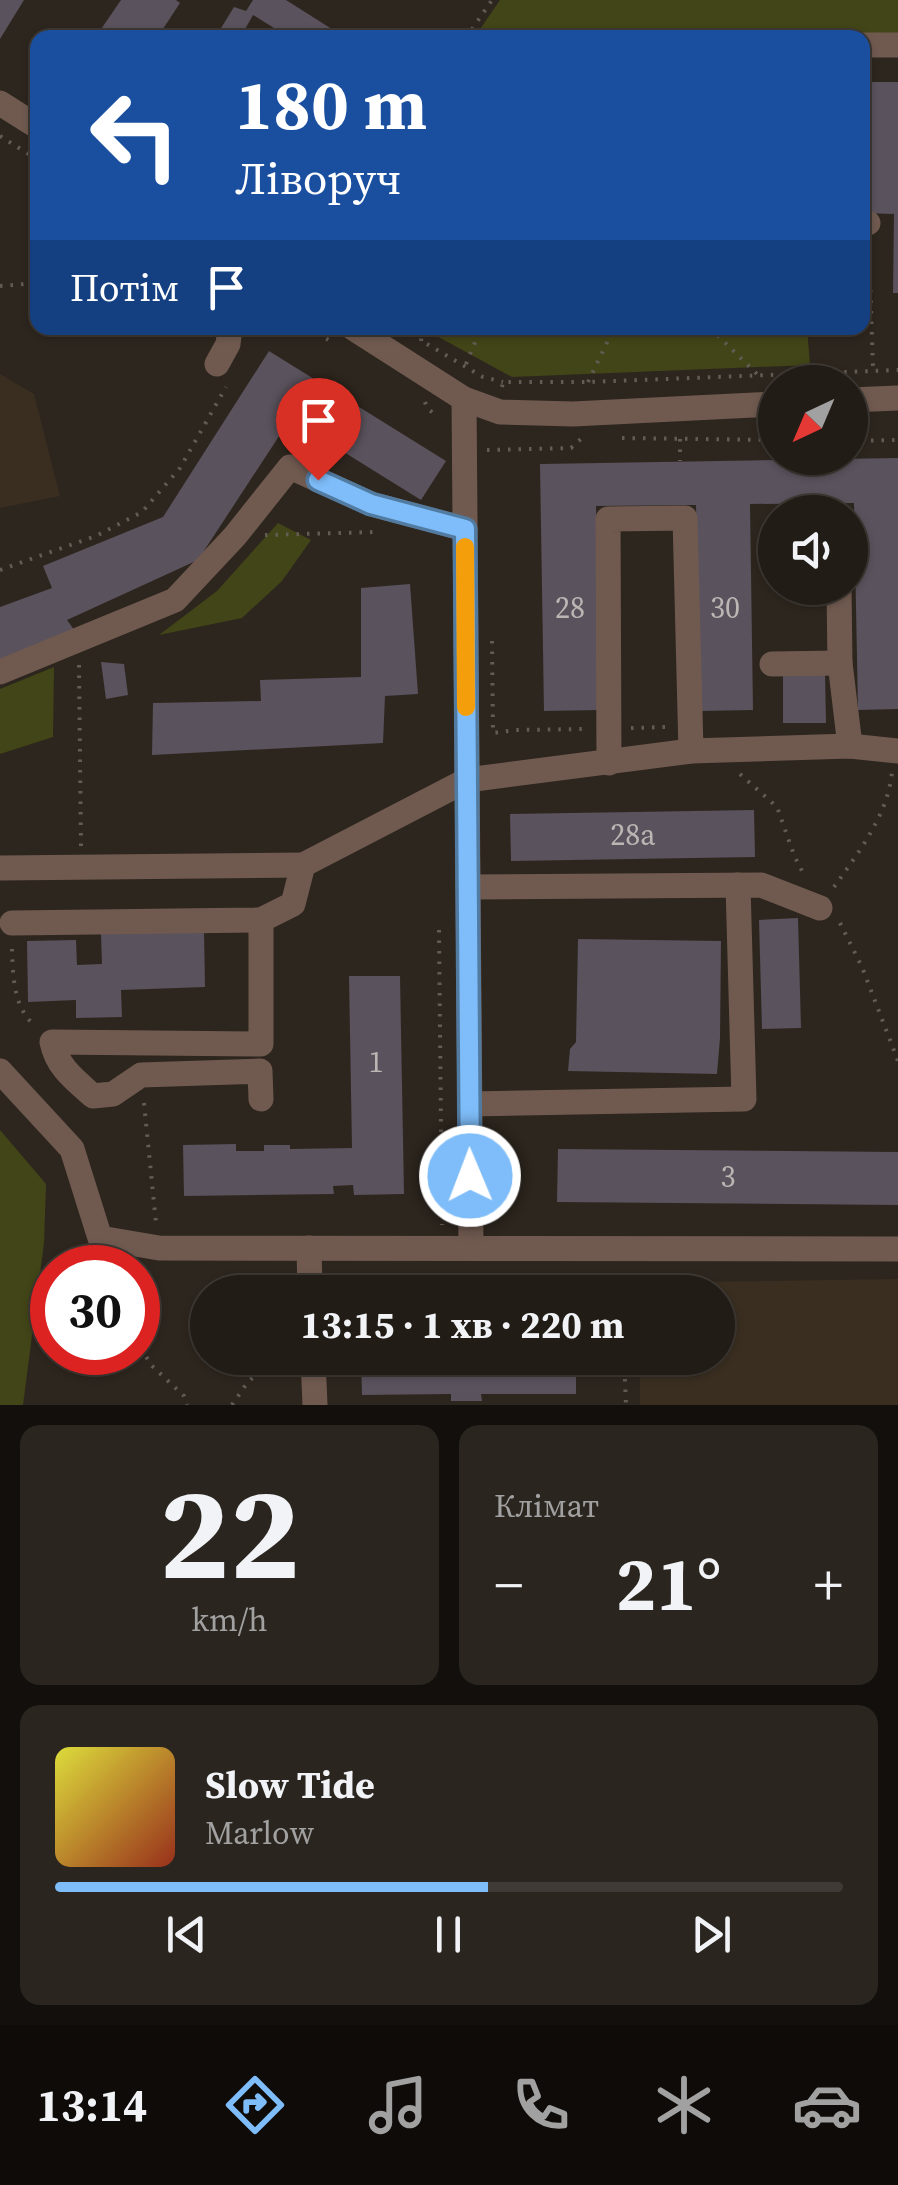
<!DOCTYPE html>
<html lang="uk">
<meta charset="utf-8">
<style>
body{margin:0;font-family:"Source Serif 4",serif;background:#2a251f;color:#f1f3f6;height:100vh;display:flex;flex-direction:column;font-size:38px;white-space:nowrap}
*{box-sizing:border-box;margin:0}
p{font-size:32px;color:#a2a1a1}
.icon{flex:none;width:55px;height:55px;fill:none;stroke:currentColor;stroke-width:2;stroke-linecap:round;stroke-linejoin:round}
.map{position:relative;height:1405px;overflow:hidden}
.side{display:flex;flex-direction:column;gap:20px;padding:20px;background:#130f0c;flex:1}
.side>*{flex:none}
.hud{position:absolute;left:30px;top:30px;width:840px;height:305px;border-radius:20px;box-shadow:0 2px 8px #0004,0 0 0 2px #3f3a35;background:#1a4fa0;color:#fff;overflow:hidden}
.needle{width:65px;rotate:224deg}
.fabs{position:absolute;left:758px;top:365px;display:grid;gap:20px}
.fabs a{display:grid;place-items:center;width:110px;height:110px;border-radius:50%;background:#221c16;box-shadow:0 2px 8px #0004,0 0 0 2px #3f3a35;font-size:50px}
.speed{position:absolute;left:30px;top:1245px;display:flex;gap:20px;font-size:50px;font-weight:700;text-align:center}
.speed>*{display:grid;place-content:center;width:130px;height:130px;border-radius:50%;background:#221c16;box-shadow:0 2px 8px #0004,0 0 0 2px #3f3a35;line-height:1}
.speed .limit{border:15px solid #d22;background:#fff;color:#111}
.pin{position:absolute;display:grid;place-items:center;width:85px;height:85px;color:#fff;margin:-102px -42px;border-radius:50% 50% 50% 0;rotate:-45deg;box-shadow:0 0 10px #0007}
.pin .icon{rotate:45deg}
.me{position:absolute;width:110px;margin:-55px;rotate:359deg;stroke-linejoin:round;filter:drop-shadow(0 0 8px #0008)}
.turn{display:flex;align-items:center;gap:35px;height:210px;padding:0 40px;font-size:45px}
.turn .icon{width:130px;height:130px;stroke-width:2.5}
.turn b{display:block;font-size:70px;line-height:85px}
.then{display:flex;align-items:center;height:95px;padding:0 40px;background:#0003;gap:20px;font-size:38px}
.big{font-size:75px;font-weight:700;line-height:1.1}
.side .widget{flex:1;display:flex;flex-direction:column;justify-content:center;gap:15px;min-width:0;padding:0 35px;border-radius:20px;background:#2a251f}
.side .dial{align-items:center;gap:0}
.dial b{font-size:130px;line-height:1}
.song{display:flex;align-items:center;gap:30px}
.cover{width:120px;height:120px;border-radius:15px;background:linear-gradient(135deg,hsl(60 70% 55%),hsl(10 70% 35%))}
.played{height:10px;border-radius:5px;background:linear-gradient(90deg,#7ebdf9 55%,#3f3a35 55%)}
.keys{display:flex;justify-content:space-around;direction:ltr}
.heat{display:flex;justify-content:space-between;align-items:center;font-size:55px;direction:ltr}
.side .tiles{flex:1;display:grid;gap:20px;grid-template-columns:1fr 1fr}
.widget:last-child{grid-column:span 2}
.trip{position:absolute;left:190px;top:1275px;width:545px;height:100px;border-radius:50px;background:#221c16;box-shadow:0 2px 8px #0004,0 0 0 2px #3f3a35;font-weight:700;line-height:100px;text-align:center}
.tab-bar{display:flex;height:160px;justify-content:space-around;align-items:center;background:#0e0b09;color:#a2a1a1}
.tab-bar .icon{width:70px;height:70px}
.tab-bar .current{color:#7ebdf9}
.tab-bar b{font-size:45px;color:#f1f3f6}
.map>svg:first-child{display:block}
</style>
<div class="map">
<svg width="898" height="1405" viewBox="0 0 898 1405">
<rect width="100%" height="100%" fill="#2d261e"/>
<g fill="#392e20">
<polygon points="0,374 34,394 60,496 0,508"/>
<polygon points="898,1279 898,1405 640,1405 640,1377 699,1376 699,1358 718,1358 718,1292 698,1292 698,1282"/>
</g>
<g fill="#424517">
<polygon points="500,0 898,0 898,45 862,38 474,38"/>
<polygon points="422,328 807,328 810,365 512,377"/>
<polygon points="278,523 311,540 282,581 242,618 159,635 217,591"/>
<polygon points="54,667 53,737 0,754 0,689"/>
<polygon points="0,1130 46,1184 44,1243 23,1405 0,1405"/>
</g>
<g fill="#5a525c">
<polygon points="0,0 24,0 0,39"/>
<polygon points="121,0 176,0 180,3 157,38 95,38"/>
<polygon points="253,0 286,0 346,38 290,38 253,15 240,38 215,38 234,7 246,11"/>
<polygon points="862,82 898,82 898,293 893,293 894,214 862,213"/>
<polygon points="269,351 446,461 421,500 318,436 309,442 285,427 198,560 67,620 77,634 0,661 0,607 52,588 43,566 163,517"/>
<polygon points="898,458 898,709 858,710 854,503 750,504 753,710 700,711 696,505 596,506 600,710 544,711 540,464"/>
<polygon points="410,584 418,694 385,696 383,743 152,755 153,703 261,701 260,680 361,677 361,588"/>
<polygon points="101,662 124,664 128,695 106,699"/>
<polygon points="825,672 826,723 783,723 783,673"/>
<polygon points="754,810 755,857 511,861 510,814"/>
<polygon points="798,918 801,1028 762,1029 759,920"/>
<polygon points="204,931 205,987 121,990 122,1017 76,1018 76,1000 28,1002 27,941 76,940 77,965 102,964 101,934"/>
<polygon points="578,939 721,941 720,1038 717,1074 568,1071 570,1049 576,1042"/>
<polygon points="349,976 400,976 404,1194 354,1195 353,1185 333,1186 334,1194 184,1196 183,1145 236,1144 236,1151 264,1151 264,1145 290,1145 290,1149 352,1148"/>
<polygon points="558,1149 898,1152 898,1205 557,1202"/>
<polygon points="361,1358 576,1358 576,1394 481,1394 482,1401 451,1401 451,1394 362,1395"/>
</g>
<g fill="none" stroke-linecap="round" stroke-linejoin="round">
<g stroke="#625c54" stroke-width="4" stroke-dasharray="2.5 8" stroke-linecap="butt">
<polyline points="466,38 492,0"/>
<polyline points="0,136 38,160"/>
<polyline points="869,248 873,368"/>
<polyline points="0,286 38,283"/>
<polyline points="308,328 334,343"/>
<polyline points="710,328 757,374"/>
<polyline points="421,341 423,328"/>
<polyline points="427,344 483,377 503,382"/>
<polyline points="466,364 481,328"/>
<polyline points="588,382 614,328"/>
<polyline points="502,387 503,382 588,382 898,370"/>
<polyline points="425,402 427,408 438,417"/>
<polyline points="622,438 775,440"/>
<polyline points="680,439 680,461"/>
<polyline points="850,441 898,440"/>
<polyline points="487,450 571,448 583,437"/>
<polyline points="265,535 375,532"/>
<polyline points="0,570 96,536 142,512 180,468 226,387"/>
<polyline points="492,641 493,733 516,730 586,729"/>
<polyline points="79,665 81,846"/>
<polyline points="631,728 666,727"/>
<polyline points="740,774 777,807 794,855 805,877"/>
<path d="M834 887C858 853 888 815 892 772"/>
<polyline points="840,923 862,967 898,1061"/>
<polyline points="439,930 442,1225"/>
<path d="M12 949C13 975 13 1005 33 1024"/>
<polyline points="144,1103 156,1223"/>
<polyline points="620,1291 620,1292"/>
<polyline points="141,1348 151,1365 184,1396 187,1405"/>
<polyline points="624,1358 626,1405"/>
<polyline points="232,1405 247,1383 274,1358"/>
</g>
<g stroke="#705a50" stroke-width="25">
<polyline points="862,45 898,45"/>
<polyline points="0,103 38,127"/>
<polyline points="862,223 868,223"/>
<polyline points="353,328 464,399 500,412 573,414 775,404"/>
<polyline points="217,364 228,344 230,328"/>
<polyline points="464,399 471,1248"/>
<polyline points="850,400 898,398"/>
<polyline points="839,588 840,663 850,746"/>
<polyline points="772,664 840,663"/>
<polyline points="0,672 175,600 235,536 290,467 371,504 465,529"/>
<polyline points="609,763 608,519 685,518 691,751"/>
<polyline points="0,868 303,865"/>
<polyline points="468,887 761,885 820,908"/>
<path d="M261 920V1044L52 1042C57 1067 75 1080 93 1096L113 1094 141 1075 260 1071 261 1099"/>
<polyline points="12,923 261,920 293,904 303,865 467,780 691,751 850,746 898,751"/>
<polyline points="0,1071 72,1149 100,1238 159,1248 898,1249"/>
<polyline points="470,1104 744,1099 738,885"/>
<polyline points="309,1248 310,1292"/>
<polyline points="313,1358 315,1405"/>
</g>
</g>
<g fill="none" stroke-linecap="round" stroke-linejoin="round">
<g stroke="#527ba2" stroke-width="25">
<polyline id="route" points="318,480 371,504 465,529 470,1176"/>
</g>
<use href="#route" stroke="#7ebdf9" stroke-width="18"/>
<polyline stroke="#f59e0b" stroke-width="18" points="465,547 466,707"/>
</g>
<g text-anchor="middle" stroke-width="10" stroke-linejoin="round" paint-order="stroke">
<g font-size="30" fill="#bbb6b4">
<text x="570" y="618">28</text>
<text x="725" y="618">30</text>
<text x="633" y="845">28а</text>
<text x="376" y="1072">1</text>
<text x="728" y="1187">3</text>
</g>
</g>
</svg>
<div class="fabs">
<a><svg class="needle" viewBox="-14 -14 28 28"><path d="M0-13l5 13h-10z" fill="#e53935"/><path d="M0 13l5-13h-10z" fill="#a2a1a1"/></svg></a>
<a><svg class="icon" aria-label="sound" viewBox="0 0 24 24"><path d="M4 9h4l5-4v14l-5-4H4zM17 9q2 3 0 6"/></svg></a>
</div>
<div class="speed"><div class="limit">30</div></div>
<div class="pin" style="left:318px;top:480px;background:#d93025"><svg class="icon" aria-label="arrive" viewBox="0 0 24 24"><path d="M6 21V4h12l-3 4 3 4H6"/></svg></div>
<svg class="me" style="left:470px;top:1176px" viewBox="-20 -20 40 40"><circle r="17" fill="#7ebdf9" stroke="#fff" stroke-width="3"/><path d="M0-11L8 9 0 5-8 9z" fill="#fff"/></svg>
<div class="trip">13:15 · 1 хв · 220 m</div>
<div class="hud">
<div class="turn"><svg class="icon" aria-label="left" viewBox="0 0 24 24"><path d="M17 20v-9H6M10 6l-5 5 5 5"/></svg><div><b>180 m</b>Ліворуч</div></div>
<div class="then">Потім<svg class="icon" aria-label="arrive" viewBox="0 0 24 24"><path d="M6 21V4h12l-3 4 3 4H6"/></svg></div>
</div>
</div>
<section class="side">
<div class="tiles">
<div class="widget dial"><b>22</b><p>km/h</p></div>
<div class="widget"><p>Клімат</p>
<div class="heat"><a>−</a><b class="big">21°</b><a>+</a></div>
</div>
<div class="widget">
<div class="song"><i class="cover"></i><div><b>Slow Tide</b><p>Marlow</p></div></div>
<div class="played"></div>
<div class="keys"><svg class="icon" aria-label="previous" viewBox="0 0 24 24"><path d="M18 5L8 12l10 7zM5 5v14"/></svg><svg class="icon" aria-label="pause" viewBox="0 0 24 24"><path d="M8 5v14M16 5v14"/></svg><svg class="icon" aria-label="next" viewBox="0 0 24 24"><path d="M6 5l10 7-10 7zM19 5v14"/></svg></div>
</div>
</div>
</section>
<nav class="tab-bar">
<b>13:14</b>
<svg class="icon current" aria-label="directions" viewBox="0 0 24 24"><path d="M12 3l9 9-9 9-9-9zM9 14v-3h6M13 9l2 2-2 2"/></svg>
<svg class="icon" aria-label="music" viewBox="0 0 24 24"><path d="M9 18V5l10-2v13"/><circle cx="6" cy="18" r="3"/><circle cx="16" cy="16" r="3"/></svg>
<svg class="icon" aria-label="phone" viewBox="0 0 24 24"><path d="M5 4h4l2 5-3 2q2 4 5 5l2-3 5 2v4C11 20 4 13 5 4z"/></svg>
<svg class="icon" aria-label="climate" viewBox="0 0 24 24"><path d="M12 3v18M4 7l16 10M4 17L20 7"/></svg>
<svg class="icon" aria-label="car" viewBox="0 0 24 24"><path d="M5 17H2v-5l4-1 3-4h7l3 4 3 1v5h-3M9 17h6M6 11h13"/><circle cx="7" cy="17" r="2"/><circle cx="17" cy="17" r="2"/></svg>
</nav>
